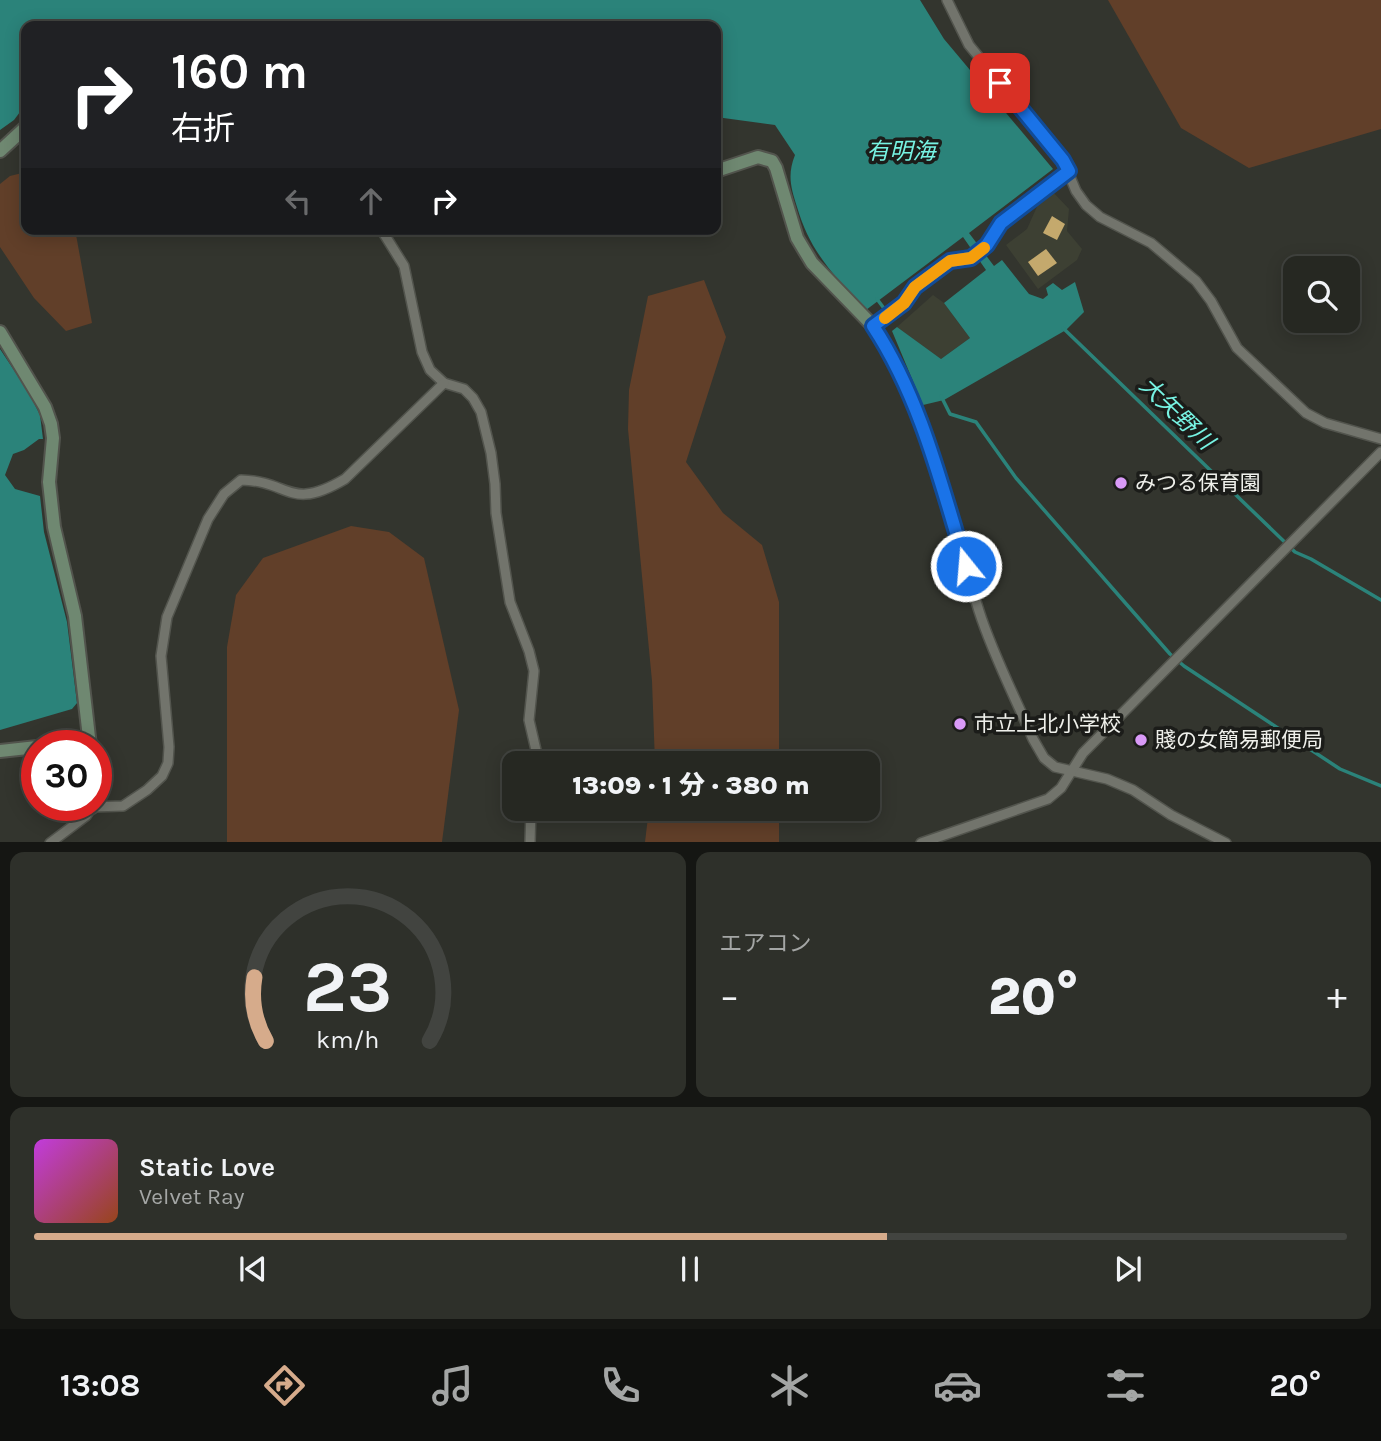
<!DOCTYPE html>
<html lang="ja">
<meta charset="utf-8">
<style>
body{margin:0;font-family:Karla,"Noto Sans JP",sans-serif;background:#2e302a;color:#f1f3f6;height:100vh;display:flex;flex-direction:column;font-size:26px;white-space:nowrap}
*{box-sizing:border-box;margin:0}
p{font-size:23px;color:#a4a6a5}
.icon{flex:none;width:38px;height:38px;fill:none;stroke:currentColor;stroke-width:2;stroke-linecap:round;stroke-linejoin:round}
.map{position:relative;height:842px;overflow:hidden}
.side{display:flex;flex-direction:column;gap:10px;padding:10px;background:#151613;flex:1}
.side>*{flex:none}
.banner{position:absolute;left:21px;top:21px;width:700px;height:214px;border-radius:14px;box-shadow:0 4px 18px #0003,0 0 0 2px #424440;background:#202124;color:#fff;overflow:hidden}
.fabs{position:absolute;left:1283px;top:256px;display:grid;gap:14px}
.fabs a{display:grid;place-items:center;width:77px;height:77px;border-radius:14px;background:#262822;box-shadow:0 4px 18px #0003,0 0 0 2px #424440;font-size:35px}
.speed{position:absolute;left:21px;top:730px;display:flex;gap:14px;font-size:35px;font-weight:700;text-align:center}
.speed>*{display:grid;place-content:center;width:91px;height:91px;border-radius:50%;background:#262822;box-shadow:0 4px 18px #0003,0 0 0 2px #424440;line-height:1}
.speed .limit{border:10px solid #d22;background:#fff;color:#111}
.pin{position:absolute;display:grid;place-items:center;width:60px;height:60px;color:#fff;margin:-30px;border-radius:14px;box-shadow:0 4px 10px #0006}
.me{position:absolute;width:77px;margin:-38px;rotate:343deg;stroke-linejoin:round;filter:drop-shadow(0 0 5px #0008)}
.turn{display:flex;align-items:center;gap:24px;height:147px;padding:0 35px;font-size:32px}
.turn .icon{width:91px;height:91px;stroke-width:2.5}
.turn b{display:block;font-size:49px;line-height:60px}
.lanes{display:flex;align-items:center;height:66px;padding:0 35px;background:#0003;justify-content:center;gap:35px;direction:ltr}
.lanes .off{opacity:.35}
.big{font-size:52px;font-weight:800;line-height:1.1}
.side .card{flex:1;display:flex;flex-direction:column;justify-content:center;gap:10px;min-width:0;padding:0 24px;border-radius:14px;background:#2e302a}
.side .dial{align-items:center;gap:0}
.dial svg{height:182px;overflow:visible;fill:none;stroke:#424440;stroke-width:7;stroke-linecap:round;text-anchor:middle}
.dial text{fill:#f1f3f6;stroke:none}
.song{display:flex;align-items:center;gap:21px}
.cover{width:84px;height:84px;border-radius:10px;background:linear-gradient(135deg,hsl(290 70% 55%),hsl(20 70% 35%))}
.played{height:7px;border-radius:4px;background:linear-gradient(90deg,#d6ab8b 65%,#424440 65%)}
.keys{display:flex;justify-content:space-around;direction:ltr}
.heat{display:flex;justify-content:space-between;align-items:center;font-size:38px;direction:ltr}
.side .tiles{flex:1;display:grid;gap:10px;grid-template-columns:1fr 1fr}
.card:last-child{grid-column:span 2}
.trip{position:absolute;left:502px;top:751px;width:378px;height:70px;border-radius:14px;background:#262822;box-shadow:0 4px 18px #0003,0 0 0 2px #424440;font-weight:800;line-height:70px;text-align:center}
.dock{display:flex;height:112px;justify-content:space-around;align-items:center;background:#0f100e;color:#a4a6a5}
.dock .icon{width:49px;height:49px}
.dock .current{color:#d6ab8b}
.dock b{font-size:32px;color:#f1f3f6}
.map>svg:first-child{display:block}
</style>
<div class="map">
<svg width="1381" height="843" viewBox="0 0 1381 843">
<rect width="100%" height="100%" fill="#33352e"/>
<g fill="#3d4033">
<polygon points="1052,191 1069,209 1067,231 1082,249 1077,260 1038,289 1006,245 1027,229 1040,200"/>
<polygon points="933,295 944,303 970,338 941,359 897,327"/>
</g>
<g fill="#613f29">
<polygon points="1108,0 1381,0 1381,129 1249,168 1181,128"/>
<polygon points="26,172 26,229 75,229 92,323 66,331 34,298 0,247 0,184 10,176"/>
<polygon points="704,280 726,337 686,462 723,513 762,545 779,602 779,763 655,763 652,681 628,429 629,390 648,296"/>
<polygon points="351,526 389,532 424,558 459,710 442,842 227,842 227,647 236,595 263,558"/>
<polygon points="649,809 779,809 779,842 645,842"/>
</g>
<g fill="#2b837a">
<path d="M0 0H920L944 39 1053 169 969 233 994 266 1002 260 1029 294 1043 299 1048 295 1046 288 1053 283 1062 290 1075 282 1084 312 1066 330 944 400 923 405 892 331 897 327 941 359 970 338 944 303 986 270 963 237 866 310C834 275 811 254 797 207 791 188 787 175 795 155L775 125 716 117V26H26V104L14 120 0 130Z"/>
<polygon points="0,349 29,393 40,415 43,439 39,439 24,450 13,454 5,475 15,489 40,496 44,532 67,622 77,703 72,709 0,730"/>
</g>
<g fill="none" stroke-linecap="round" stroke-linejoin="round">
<g stroke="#2b837a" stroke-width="3.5">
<polyline points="877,299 886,311"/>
<polyline points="1063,328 1295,552 1311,559 1381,600"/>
<polyline points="941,396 950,414 976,422 1016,478 1170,654 1184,666 1340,769 1381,786"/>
</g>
</g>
<g fill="#c4a96d">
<polygon points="1052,216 1065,224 1057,240 1043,233"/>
<polygon points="1046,249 1057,263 1038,276 1028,262"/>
</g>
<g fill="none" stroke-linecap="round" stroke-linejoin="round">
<g stroke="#52544d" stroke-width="12">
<g id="street">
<polyline points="947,0 969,45 1063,160 1076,191 1086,205 1100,217 1151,243 1196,281 1211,301 1237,348 1306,413 1325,423 1381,439"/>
<path d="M1069 171 1001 223 987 245 971 258 950 261 915 287 903 303 873 326C929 412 949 514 979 611 993 655 1015 697 1033 739L1044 758 1055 767 1107 779 1133 790 1171 815 1226 843"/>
<polyline points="381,229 404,266 422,352 430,370 444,383 464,389 473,398 481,412 491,453 495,484 496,513 510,602 529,651 534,671 529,720 539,763"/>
<path d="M50 843 86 816 92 807 123 806 147 790 162 776 168 763 169 747 161 656 167 617 208 519 224 494 241 480C291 481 289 512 345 479L444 383"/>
<polyline points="530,843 531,808"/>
<polyline points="921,843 1048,799 1061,788 1083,753 1381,452"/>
</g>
</g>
<g stroke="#52544d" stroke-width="16">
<g id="secondary">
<polyline points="0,151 26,127"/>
<polyline points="716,171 758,157 772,161 776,168 797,238 812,263 873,326"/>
<polyline points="0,332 45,407 51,424 53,438 49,482 54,527 75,616 90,746"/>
<polyline points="47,746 89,740"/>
<polyline points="0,751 37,747"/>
<polyline points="92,805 92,807"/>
</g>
</g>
<use href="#street" stroke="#72746c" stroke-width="9"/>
<use href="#secondary" stroke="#6f8871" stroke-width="12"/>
</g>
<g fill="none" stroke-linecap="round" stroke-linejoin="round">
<g stroke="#114b97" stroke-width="18">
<path id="route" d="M966 566C941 484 921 399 873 326L904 303 915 287 950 261 971 258 987 245 1001 223 1069 171 1063 160 1000 83"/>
</g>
<use href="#route" stroke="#1a73e8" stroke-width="12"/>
<polyline stroke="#f59e0b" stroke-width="12" points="885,318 904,303 915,287 950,261 971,258 984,248"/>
</g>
<g fill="#d99af7" stroke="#1b1c19" stroke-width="2.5">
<circle cx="1121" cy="483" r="7"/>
<circle cx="960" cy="724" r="7"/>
<circle cx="1141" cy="740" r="7"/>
</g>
<g text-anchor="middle" stroke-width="7" stroke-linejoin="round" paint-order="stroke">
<g font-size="21" fill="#eff0eb" stroke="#1b1c19" text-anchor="start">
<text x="1135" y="490">みつる保育園</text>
<text x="974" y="731">市立上北小学校</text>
<text x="1155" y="747">賤の女簡易郵便局</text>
</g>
<g font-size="23" font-style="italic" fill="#77f3e3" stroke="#1b1c19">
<text x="901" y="159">有明海</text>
<text transform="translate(1177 413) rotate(44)" y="8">大矢野川</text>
</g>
</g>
</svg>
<div class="fabs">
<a><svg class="icon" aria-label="search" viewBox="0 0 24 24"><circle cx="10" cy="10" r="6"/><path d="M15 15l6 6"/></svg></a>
</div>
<div class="speed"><div class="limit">30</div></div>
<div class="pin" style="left:1000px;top:83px;background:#d93025"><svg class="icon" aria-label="arrive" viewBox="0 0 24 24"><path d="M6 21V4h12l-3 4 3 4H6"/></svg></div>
<svg class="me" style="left:966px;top:566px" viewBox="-20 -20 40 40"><circle r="17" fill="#1a73e8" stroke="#fff" stroke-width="3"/><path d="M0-11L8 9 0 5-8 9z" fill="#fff"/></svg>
<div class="trip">13:09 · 1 分 · 380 m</div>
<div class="banner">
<div class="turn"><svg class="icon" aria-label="right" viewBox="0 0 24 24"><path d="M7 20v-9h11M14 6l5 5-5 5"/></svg><div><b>160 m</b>右折</div></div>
<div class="lanes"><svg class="icon off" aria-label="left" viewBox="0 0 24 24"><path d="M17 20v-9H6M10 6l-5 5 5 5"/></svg><svg class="icon off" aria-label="ahead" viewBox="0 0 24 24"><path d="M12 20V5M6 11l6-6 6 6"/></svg><svg class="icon" aria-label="right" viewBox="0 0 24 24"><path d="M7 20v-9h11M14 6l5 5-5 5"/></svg></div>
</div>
</div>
<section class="side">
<div class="tiles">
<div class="card dial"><svg viewBox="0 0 100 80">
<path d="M14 69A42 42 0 1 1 86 69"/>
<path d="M14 69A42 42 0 0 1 9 41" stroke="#d6ab8b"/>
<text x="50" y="56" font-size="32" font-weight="700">23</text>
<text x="50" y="72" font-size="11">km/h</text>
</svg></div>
<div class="card"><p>エアコン</p>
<div class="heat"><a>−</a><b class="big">20°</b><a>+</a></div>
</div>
<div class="card">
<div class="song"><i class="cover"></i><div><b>Static Love</b><p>Velvet Ray</p></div></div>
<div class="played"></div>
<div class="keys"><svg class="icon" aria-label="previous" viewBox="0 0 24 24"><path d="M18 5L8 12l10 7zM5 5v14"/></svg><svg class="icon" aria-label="pause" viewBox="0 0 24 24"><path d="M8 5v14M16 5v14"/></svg><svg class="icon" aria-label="next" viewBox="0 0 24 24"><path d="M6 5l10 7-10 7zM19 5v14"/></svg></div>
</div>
</div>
</section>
<nav class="dock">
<b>13:08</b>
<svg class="icon current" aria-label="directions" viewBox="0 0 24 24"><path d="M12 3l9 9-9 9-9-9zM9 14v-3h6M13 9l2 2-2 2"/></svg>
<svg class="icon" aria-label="music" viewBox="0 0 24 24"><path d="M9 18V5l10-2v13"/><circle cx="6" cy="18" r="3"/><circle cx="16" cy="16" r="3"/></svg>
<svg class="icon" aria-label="phone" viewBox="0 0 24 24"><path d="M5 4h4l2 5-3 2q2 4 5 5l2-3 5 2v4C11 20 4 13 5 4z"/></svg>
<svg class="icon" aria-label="climate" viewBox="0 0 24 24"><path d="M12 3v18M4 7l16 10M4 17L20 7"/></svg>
<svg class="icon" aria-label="car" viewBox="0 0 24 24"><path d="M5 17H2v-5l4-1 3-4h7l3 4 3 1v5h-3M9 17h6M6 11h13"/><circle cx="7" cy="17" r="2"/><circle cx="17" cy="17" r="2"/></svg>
<svg class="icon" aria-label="filters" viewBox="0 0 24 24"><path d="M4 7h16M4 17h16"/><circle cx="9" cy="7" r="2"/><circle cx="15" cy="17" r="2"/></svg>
<b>20°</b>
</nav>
